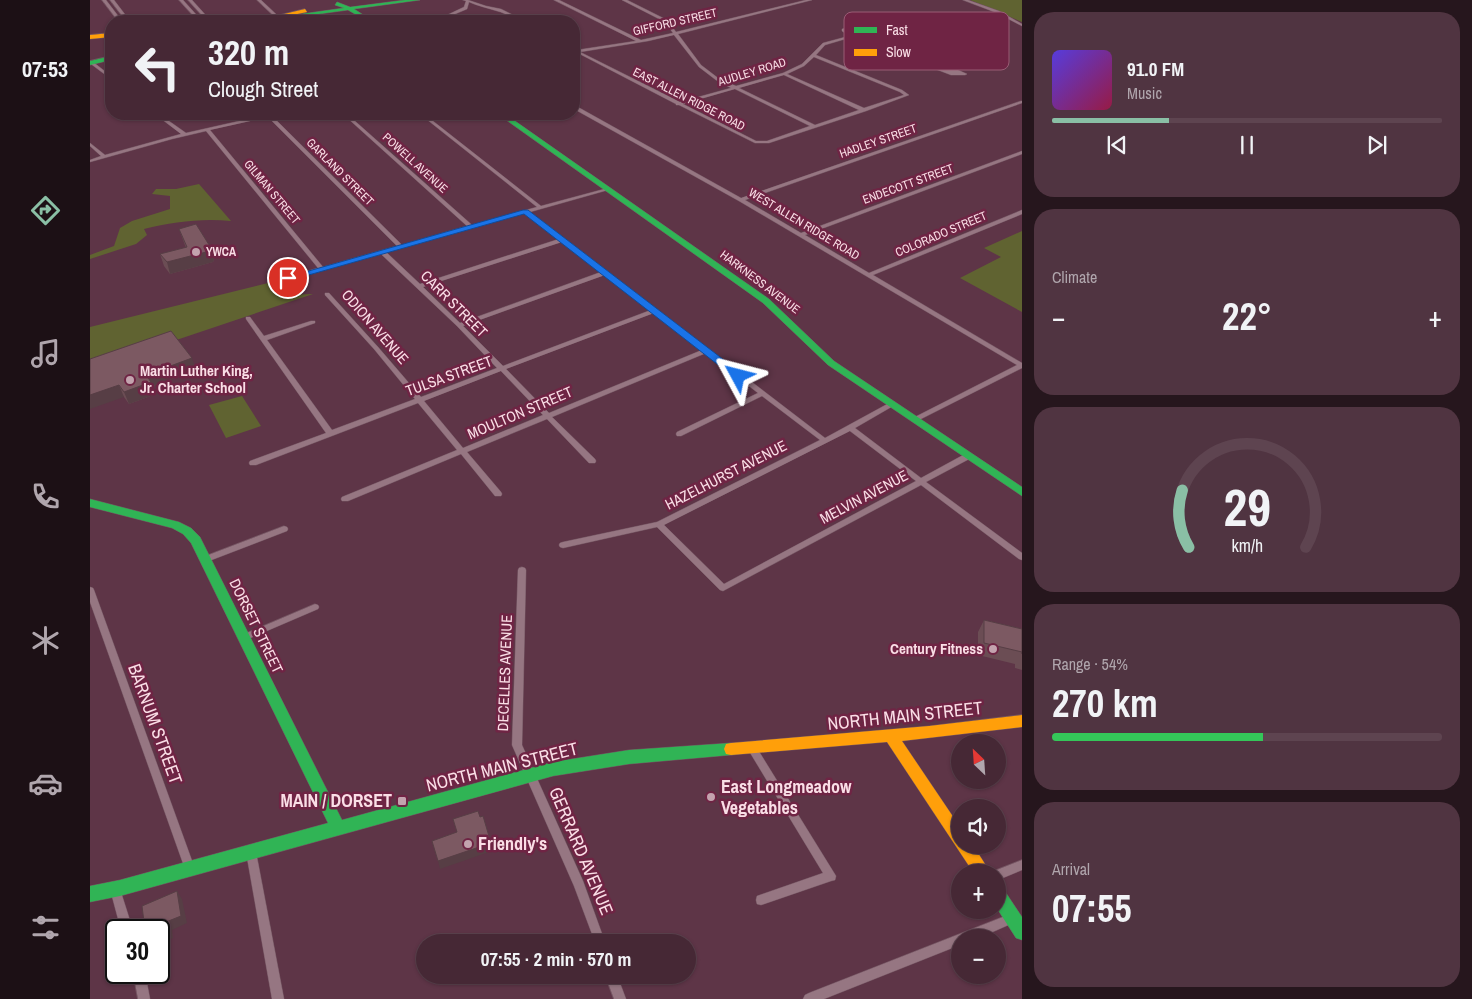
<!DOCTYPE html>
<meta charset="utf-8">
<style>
body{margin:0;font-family:"Archivo Narrow",sans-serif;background:#503441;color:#f1f3f6;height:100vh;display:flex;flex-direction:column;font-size:19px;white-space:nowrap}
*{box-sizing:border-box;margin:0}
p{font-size:16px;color:#b0a6ad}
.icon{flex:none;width:28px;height:28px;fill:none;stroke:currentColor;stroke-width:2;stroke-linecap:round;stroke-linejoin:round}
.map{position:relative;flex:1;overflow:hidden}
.sheet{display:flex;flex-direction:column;gap:12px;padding:12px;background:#26161d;width:450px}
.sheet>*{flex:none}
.top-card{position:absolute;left:15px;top:15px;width:475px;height:105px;border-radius:20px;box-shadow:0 1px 4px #0004,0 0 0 1px #5e4450;background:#462835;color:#f1f3f6;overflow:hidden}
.needle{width:32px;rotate:335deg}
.controls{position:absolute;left:861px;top:734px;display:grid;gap:10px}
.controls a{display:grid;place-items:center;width:55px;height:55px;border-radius:50%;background:#462835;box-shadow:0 1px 4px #0004,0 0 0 1px #5e4450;font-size:25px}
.speed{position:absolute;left:15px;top:919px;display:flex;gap:10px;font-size:25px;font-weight:700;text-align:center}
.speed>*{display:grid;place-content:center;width:65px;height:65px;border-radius:50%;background:#462835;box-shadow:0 1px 4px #0004,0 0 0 1px #5e4450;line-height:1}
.speed .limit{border:2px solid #111;border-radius:8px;background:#fff;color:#111}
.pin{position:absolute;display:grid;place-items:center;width:42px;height:42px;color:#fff;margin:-21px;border:2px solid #fff;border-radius:50%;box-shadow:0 1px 5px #0007}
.me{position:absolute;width:55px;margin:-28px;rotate:308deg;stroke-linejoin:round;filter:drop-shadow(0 0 4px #0008)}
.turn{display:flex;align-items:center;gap:18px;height:105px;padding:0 20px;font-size:22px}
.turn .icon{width:65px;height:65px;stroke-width:2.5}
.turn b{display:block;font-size:35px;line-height:42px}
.big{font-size:38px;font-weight:700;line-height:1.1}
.sheet .card{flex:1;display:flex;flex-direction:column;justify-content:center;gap:8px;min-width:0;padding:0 18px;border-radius:20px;background:#503441}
.sheet .dial{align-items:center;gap:0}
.dial svg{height:130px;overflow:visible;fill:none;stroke:#5e4450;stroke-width:7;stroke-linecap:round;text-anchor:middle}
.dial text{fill:#f1f3f6;stroke:none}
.song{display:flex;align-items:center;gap:15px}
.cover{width:60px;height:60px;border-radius:8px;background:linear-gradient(135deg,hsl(250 70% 55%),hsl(340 70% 35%))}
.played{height:5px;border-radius:2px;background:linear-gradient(90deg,#8abfa5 30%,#5e4450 30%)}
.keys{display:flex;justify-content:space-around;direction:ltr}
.heat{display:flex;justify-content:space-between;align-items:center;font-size:28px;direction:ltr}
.charge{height:8px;border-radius:4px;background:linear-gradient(90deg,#34c759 54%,#5e4450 0)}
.trip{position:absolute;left:326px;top:934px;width:280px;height:50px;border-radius:25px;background:#462835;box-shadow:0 1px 4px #0004,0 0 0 1px #5e4450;font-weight:700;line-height:50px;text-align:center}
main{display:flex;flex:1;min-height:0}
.tab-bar{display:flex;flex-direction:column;width:90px;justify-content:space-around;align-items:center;background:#1c1015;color:#b0a6ad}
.tab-bar .icon{width:35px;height:35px}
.tab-bar .on{color:#8abfa5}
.tab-bar b{font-size:22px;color:#f1f3f6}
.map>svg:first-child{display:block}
</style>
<main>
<nav class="tab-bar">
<b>07:53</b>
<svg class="icon on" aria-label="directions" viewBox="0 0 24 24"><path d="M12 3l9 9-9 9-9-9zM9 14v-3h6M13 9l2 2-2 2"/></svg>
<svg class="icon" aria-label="music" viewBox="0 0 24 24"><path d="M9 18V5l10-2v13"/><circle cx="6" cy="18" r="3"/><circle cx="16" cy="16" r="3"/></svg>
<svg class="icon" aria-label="phone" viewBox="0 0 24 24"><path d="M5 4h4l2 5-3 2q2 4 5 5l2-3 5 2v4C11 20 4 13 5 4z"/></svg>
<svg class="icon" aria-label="climate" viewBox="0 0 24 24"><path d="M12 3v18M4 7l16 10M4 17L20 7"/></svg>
<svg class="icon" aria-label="car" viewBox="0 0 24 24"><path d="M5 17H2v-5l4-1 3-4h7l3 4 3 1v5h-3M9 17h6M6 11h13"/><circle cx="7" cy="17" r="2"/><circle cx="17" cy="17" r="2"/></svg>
<svg class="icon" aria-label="filters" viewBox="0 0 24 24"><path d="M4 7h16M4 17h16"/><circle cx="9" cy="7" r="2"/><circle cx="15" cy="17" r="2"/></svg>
</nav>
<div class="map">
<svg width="932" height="999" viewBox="0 0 932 999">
<rect width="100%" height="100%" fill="#5e3547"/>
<g fill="#606331">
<polygon points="880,0 932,0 932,22"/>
<path d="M109 184 141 221C111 218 83 222 54 229L57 235 46 244 0 259V255L24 246 30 228 42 221 80 209V196L62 194 66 189H86Z"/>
<polygon points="932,231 932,312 870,278 911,257 894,248"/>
<polygon points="178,283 182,292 196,295 223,294 0,369 0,327"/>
<polygon points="152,396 171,426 136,438 119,405"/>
</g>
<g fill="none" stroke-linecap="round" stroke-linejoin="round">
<g stroke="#735461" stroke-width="1">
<g id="street">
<polygon points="12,0 16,0 32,21 28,21"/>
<polygon points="20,0 24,0 40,21 36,21"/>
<polygon points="89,0 93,0 112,21 108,21"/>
<polygon points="98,0 102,0 121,21 117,21"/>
<polygon points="167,0 171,0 188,16 188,18 186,18"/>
<path d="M373 0H378L396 6 411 9 435 21C425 22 417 13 407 11 398 8 388 6 379 2L377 9 358 17 359 21H355V16L374 7 376 1Z"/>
<path d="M464 0H469L551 40 583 33 575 22 532 0H537L577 20 586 32 716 0H722L588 34 611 65 628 78 646 86 693 73 712 64 733 43 759 36 752 31V29L802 16 803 18 756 30 763 35 855 70H868L877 74 875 75H861L762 37 735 45 726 55 812 90 819 95 776 111 679 143H665L589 105H586V104L484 51V49L487 50 546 41ZM584 35 609 67 626 80 641 88 590 102 490 52 558 41ZM724 57 810 92 814 95 774 108 697 74 714 66ZM694 75 769 110 725 125 649 88ZM645 89 720 126 677 141H666L593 104Z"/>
<polygon points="873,0 878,0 909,11 932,24 932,26 907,13"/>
<polygon points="202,12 204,12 217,21 213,21 202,14"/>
<polygon points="1,62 3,62 21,76 21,79 1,64"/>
<polygon points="931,101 932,101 932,103 655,200 711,233 932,151 932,154 715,235 779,273 932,210 932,214 783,275 932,363 932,368 825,422 823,422 822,420 823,418 927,365 649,201 484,109 484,106 486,106 651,198"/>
<path d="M65 114H69L96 133 176 115 175 114H188L182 116 312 245 377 226 253 114H257L382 225 447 207 330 114H334L451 206 518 188V190L440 212 735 438 801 402 804 404 803 406 765 428 831 478 875 454H881L882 456 881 458 836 482 932 553V560L929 559 831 485 633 591 630 590 567 527 473 548 470 547 469 545 470 543 473 542 567 522 730 440 672 396 591 436H587L586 434 587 432 668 393 616 353 462 417 505 459 506 461 505 463H499L457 419 377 452 411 492 412 494 411 496H405L371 454 258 501H252L251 499 252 497 367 450 328 403 166 465H160L159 463 160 461 236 433 156 319V317H160L174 336 221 321H225V323L177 340 242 430 325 399 284 349 235 295V293H239L288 347 331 397 407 368 367 326 291 254 200 279H196V277L228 268 116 131 82 139 0 162V160L11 156 0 146V143L15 155 91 134ZM178 117 307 246 233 267 120 130ZM435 213 469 239 330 284 296 252ZM472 242 511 272 370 323 333 287ZM515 275 561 310 413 366 373 326ZM564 313 612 350 459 413 416 369ZM411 371 453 415 373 448 334 401ZM760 431 826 481 634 584 574 525Z"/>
<polygon points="194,526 197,527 198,529 197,531 119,561 113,561 112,559 113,557"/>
<polygon points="432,567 435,568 436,570 432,745 493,881 515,942 505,942 484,886 422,745 428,570 429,568"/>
<polygon points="0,587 3,588 4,590 105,869 104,873 100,874 96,873 95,869 0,602"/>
<polygon points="225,604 228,605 229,607 228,609 158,639 155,641 152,639 151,637 152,635"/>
<polygon points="662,744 665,745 746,876 745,880 741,881 671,905 667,904 666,900 667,896 733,873 659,751 657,748 659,745"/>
<polygon points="161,847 165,848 166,852 194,999 182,999 156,852 157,848"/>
<polygon points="932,860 932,870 908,880 908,872 904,872 904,871"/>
<polygon points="25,884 29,885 30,889 43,930 31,930 20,889 21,885"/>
<polygon points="923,913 927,914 928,918 927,922 923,923 889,938 870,938 870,945 734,999 713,999 715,995 719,993"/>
<polygon points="43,972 55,972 60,999 48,999"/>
<polygon points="515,975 527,975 536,999 524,999"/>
</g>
</g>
<g stroke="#735461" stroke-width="1">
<g id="fast">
<polygon points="315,0 330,0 264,9 283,21 277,21 258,10 207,17 204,15 254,8 245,5 247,2 260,7"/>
<polygon points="139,19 155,21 136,21"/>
<polygon points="21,56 21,60 0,65 0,61"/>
<polygon points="408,114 415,114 679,299 744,361 932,487 932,496 738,365 673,303"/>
<polygon points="0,499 89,522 101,528 110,537 252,820 463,762 539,750 641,743 646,744 648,749 646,754 641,755 539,764 463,776 30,896 0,902 0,886 30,880 238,823 101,543 93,534 82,528 0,507"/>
<polygon points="908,888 914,890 932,917 932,940 926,938 908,910"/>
</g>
</g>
<g stroke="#735461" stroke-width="1">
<g id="slow">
<polygon points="215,9 217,12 174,21 165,21"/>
<polygon points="21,33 21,37 0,39 0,35"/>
<polygon points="932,715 932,727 812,741 870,827 870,845 883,845 900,872 883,872 797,742 641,755 636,754 634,749 636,744 641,743 839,726"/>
</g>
</g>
<use href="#street" fill="#967682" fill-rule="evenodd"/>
<use href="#fast" fill="#30b455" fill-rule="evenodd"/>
<use href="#slow" fill="#ff9f0a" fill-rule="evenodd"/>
</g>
<g fill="#6b4d54">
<polygon points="89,229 121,248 124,260 123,262 80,274 74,266 70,254 96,248"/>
<polygon points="0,359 106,370 63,386 66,394 39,404 34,397"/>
<polygon points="894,620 932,629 932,670 925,668 925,664 888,655 888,632"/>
</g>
<g fill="#573e45">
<polygon points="121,248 124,260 123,262 80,274 77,262"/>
<polygon points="102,358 106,370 63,386 66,394 39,404 34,392 56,375"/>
<polygon points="29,385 34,397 0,409 0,395"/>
<polygon points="401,843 402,851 350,869 348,861"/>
<polygon points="87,891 92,899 97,923 82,930 83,938 69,944 69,935 76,922"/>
</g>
<g fill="#7c5962" stroke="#573e45">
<polygon points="106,224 121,248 120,251 77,262 70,254 97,247 89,229"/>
<polygon points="81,331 102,358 56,375 61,382 34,392 29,385 0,395 0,359"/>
<polygon points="894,620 932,629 932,654 932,652 894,643"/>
<polygon points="388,811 390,817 393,816 401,843 348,861 342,841 367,832 363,819"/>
<polygon points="87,891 91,916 76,922 77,931 69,935 69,930 55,930 52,906"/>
</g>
<polygon fill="#1a73e8" stroke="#114b97" points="433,210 438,210 651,373 651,378 645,378 434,214 201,280 194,278"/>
<g fill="#c3a3ae" stroke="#6f2444" stroke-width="2">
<circle cx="106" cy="252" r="5"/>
<circle cx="40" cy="380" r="5"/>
<circle cx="903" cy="649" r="5"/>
<circle cx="621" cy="797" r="5"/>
<rect x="307" y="796" width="10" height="10" rx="2.5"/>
<circle cx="378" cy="844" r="5"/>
</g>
<g text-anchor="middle" stroke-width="5" stroke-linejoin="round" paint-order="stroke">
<g font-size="12" fill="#fadee6" stroke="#6f2444">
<text transform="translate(585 22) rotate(-13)" y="4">GIFFORD STREET</text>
<text transform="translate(662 72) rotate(-17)" y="4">AUDLEY ROAD</text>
<text transform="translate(599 99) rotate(27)" y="4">EAST ALLEN RIDGE ROAD</text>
<text transform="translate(788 141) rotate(-19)" y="4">HADLEY STREET</text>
<text transform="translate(325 163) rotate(42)" y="4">POWELL AVENUE</text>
<text transform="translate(250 172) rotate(45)" y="4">GARLAND STREET</text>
<text transform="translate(818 184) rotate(-20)" y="4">ENDECOTT STREET</text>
<text transform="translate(182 192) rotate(50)" y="4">GILMAN STREET</text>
<text transform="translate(714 224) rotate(31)" y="4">WEST ALLEN RIDGE ROAD</text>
<text transform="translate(851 234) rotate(-23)" y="4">COLORADO STREET</text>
<text transform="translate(670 282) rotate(37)" y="4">HARKNESS AVENUE</text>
</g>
<g font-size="12" font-weight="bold" fill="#fadee6" stroke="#6f2444" text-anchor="start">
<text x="116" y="256">YWCA</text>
</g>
<g font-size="15" fill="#fadee6" stroke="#6f2444">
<text transform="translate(364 304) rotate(45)" y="5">CARR STREET</text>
<text transform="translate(285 327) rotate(49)" y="5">ODION AVENUE</text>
<text transform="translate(359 376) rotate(-20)" y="5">TULSA STREET</text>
<text transform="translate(430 413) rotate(-23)" y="5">MOULTON STREET</text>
<text transform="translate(636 475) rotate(-27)" y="5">HAZELHURST AVENUE</text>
<text transform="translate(774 497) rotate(-28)" y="5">MELVIN AVENUE</text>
<text transform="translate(166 626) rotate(64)" y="5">DORSET STREET</text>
<text transform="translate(415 673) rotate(-88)" y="5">DECELLES AVENUE</text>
</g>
<g font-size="15" font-weight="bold" fill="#fadee6" stroke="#6f2444" text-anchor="start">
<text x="50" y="376">Martin Luther King,<tspan x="50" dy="17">Jr. Charter School</tspan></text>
<text x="893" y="654" text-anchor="end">Century Fitness</text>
</g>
<g font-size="18" fill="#fadee6" stroke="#6f2444">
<text transform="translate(815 716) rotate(-6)" y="6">NORTH MAIN STREET</text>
<text transform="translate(65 724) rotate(70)" y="6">BARNUM STREET</text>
<text transform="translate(412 767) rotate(-14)" y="6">NORTH MAIN STREET</text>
<text transform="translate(491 851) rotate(67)" y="6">GERRARD AVENUE</text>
</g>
<g font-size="18" font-weight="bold" fill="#fadee6" stroke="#6f2444" text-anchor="start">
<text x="631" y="793">East Longmeadow<tspan x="631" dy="21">Vegetables</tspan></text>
<text x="302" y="807" text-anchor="end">MAIN / DORSET</text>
<text x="388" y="850">Friendly's</text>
</g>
</g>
<rect x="754" y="12" width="165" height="58" rx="8" fill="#6f2444" stroke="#995c75" stroke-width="1"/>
<rect x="764" y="27" width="23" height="6" fill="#30b455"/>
<rect x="764" y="49" width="23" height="7" fill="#ff9f0a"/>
<g font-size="14" fill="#fadee6">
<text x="796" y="35">Fast</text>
<text x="796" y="57">Slow</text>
</g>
</svg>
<div class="controls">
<a><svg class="needle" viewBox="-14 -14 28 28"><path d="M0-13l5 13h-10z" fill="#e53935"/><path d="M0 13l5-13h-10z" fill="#b0a6ad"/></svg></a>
<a><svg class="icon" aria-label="sound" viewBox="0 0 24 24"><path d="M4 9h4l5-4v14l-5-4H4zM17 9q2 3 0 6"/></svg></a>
<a>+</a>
<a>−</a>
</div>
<div class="speed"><div class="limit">30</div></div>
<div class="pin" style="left:198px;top:278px;background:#d93025"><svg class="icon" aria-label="arrive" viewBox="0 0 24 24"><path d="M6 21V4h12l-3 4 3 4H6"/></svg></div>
<svg class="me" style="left:648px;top:376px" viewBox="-20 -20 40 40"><path d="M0-17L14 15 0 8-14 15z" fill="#1a73e8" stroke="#fff" stroke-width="4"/></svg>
<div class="trip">07:55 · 2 min · 570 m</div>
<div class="top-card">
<div class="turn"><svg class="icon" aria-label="left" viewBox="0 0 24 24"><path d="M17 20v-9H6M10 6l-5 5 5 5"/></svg><div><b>320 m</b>Clough Street</div></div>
</div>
</div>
<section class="sheet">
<div class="card">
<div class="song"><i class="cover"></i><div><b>91.0 FM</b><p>Music</p></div></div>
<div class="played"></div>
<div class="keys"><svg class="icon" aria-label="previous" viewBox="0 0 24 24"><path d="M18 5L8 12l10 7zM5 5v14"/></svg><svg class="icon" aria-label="pause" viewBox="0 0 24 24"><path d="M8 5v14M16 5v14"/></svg><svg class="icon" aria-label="next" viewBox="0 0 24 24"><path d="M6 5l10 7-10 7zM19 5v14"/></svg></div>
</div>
<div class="card"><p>Climate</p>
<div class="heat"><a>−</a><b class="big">22°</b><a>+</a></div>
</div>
<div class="card dial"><svg viewBox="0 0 100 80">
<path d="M14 69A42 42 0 1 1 86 69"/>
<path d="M14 69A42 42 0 0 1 10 34" stroke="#8abfa5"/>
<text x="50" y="56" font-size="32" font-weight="700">29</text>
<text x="50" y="72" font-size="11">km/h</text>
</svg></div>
<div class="card"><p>Range · 54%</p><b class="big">270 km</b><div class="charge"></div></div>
<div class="card"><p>Arrival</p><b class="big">07:55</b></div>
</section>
</main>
